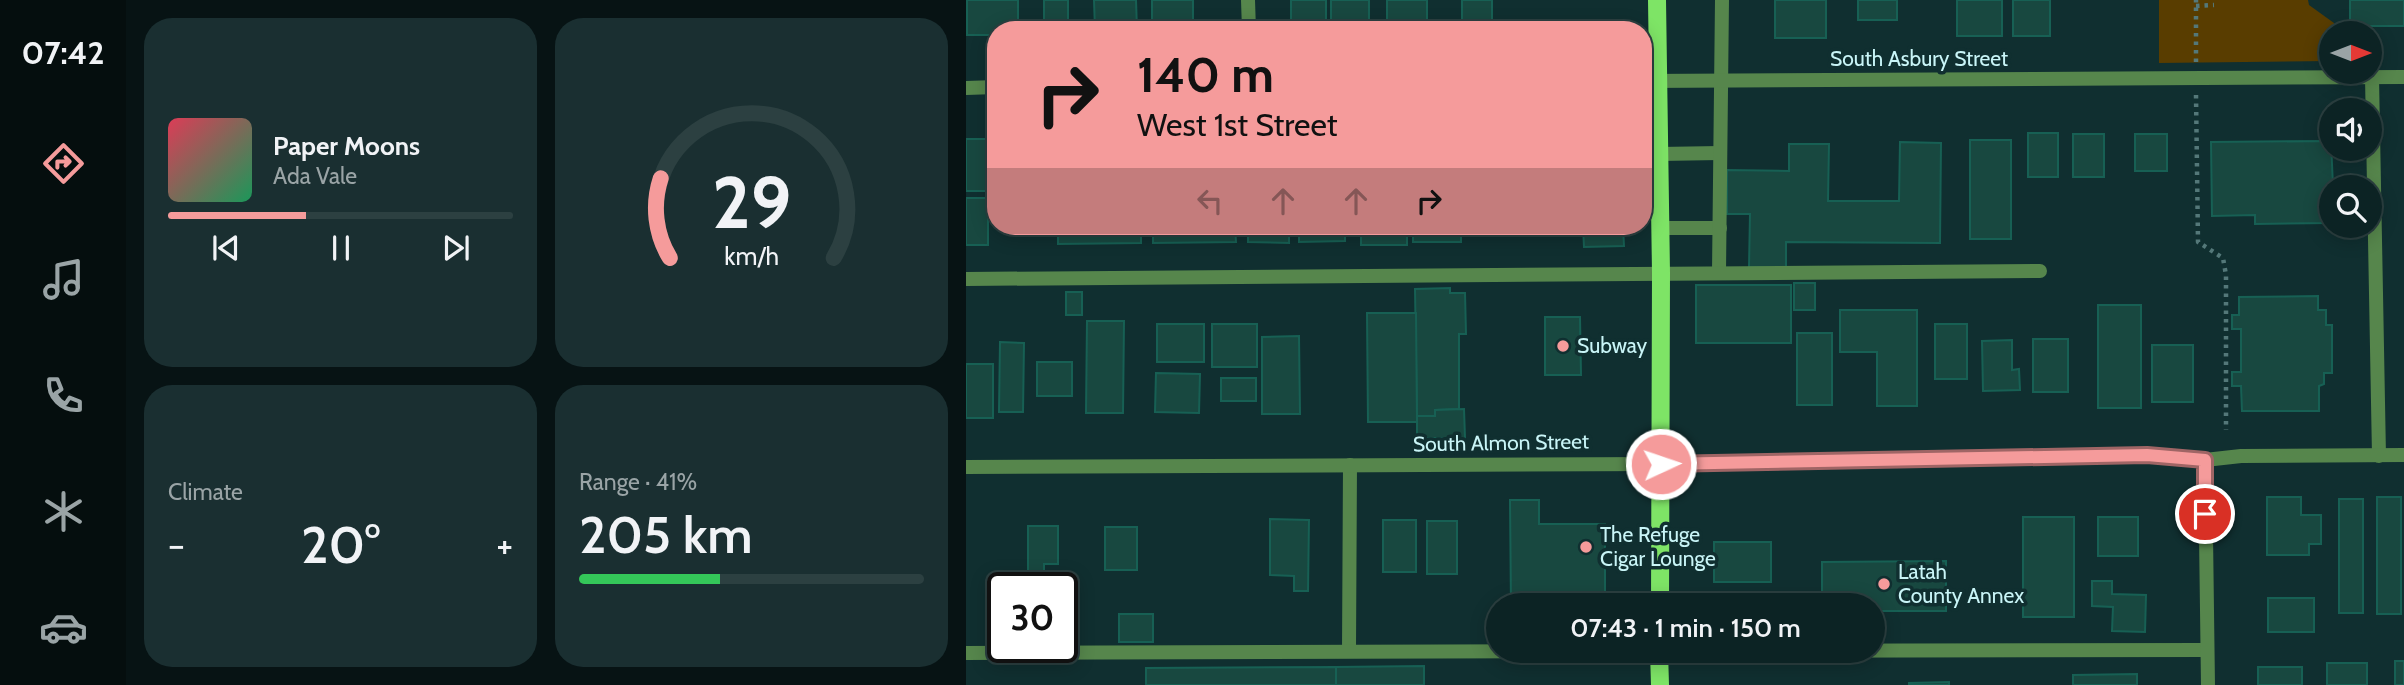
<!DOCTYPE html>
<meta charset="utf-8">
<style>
body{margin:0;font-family:Cabin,sans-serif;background:#1a2f31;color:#f1f3f6;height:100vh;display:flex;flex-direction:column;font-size:26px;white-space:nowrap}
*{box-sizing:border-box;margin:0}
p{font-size:23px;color:#9aa4a6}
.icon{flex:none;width:38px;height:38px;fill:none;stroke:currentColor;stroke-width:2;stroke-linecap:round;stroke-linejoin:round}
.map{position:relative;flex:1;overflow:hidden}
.panel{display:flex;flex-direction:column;gap:18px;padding:18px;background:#071314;width:840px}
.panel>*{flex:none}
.banner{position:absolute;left:21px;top:21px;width:665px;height:214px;border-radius:28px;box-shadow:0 4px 18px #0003,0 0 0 2px #2c4041;background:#f59b9b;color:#111;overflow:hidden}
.needle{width:46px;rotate:90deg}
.controls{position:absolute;left:1353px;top:21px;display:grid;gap:14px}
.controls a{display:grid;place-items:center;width:63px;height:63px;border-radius:50%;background:#0c2324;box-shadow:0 4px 18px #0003,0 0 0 2px #2c4041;font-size:35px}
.speed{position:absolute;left:21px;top:572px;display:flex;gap:14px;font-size:35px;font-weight:700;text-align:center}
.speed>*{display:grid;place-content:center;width:91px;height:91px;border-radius:50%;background:#0c2324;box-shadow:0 4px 18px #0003,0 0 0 2px #2c4041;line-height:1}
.speed .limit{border:4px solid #111;border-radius:10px;background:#fff;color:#111}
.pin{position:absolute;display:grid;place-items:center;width:60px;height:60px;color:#fff;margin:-30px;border:4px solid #fff;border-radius:50%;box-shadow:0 2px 7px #0007}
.me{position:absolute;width:77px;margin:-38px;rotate:87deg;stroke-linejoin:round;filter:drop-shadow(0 0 5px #0008)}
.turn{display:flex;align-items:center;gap:24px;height:147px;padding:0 35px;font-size:32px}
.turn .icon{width:91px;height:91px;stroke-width:2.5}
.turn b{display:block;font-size:49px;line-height:60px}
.lanes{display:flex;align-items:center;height:66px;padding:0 35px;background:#0003;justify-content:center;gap:35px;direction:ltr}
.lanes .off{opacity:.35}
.big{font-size:52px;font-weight:600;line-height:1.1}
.panel .tile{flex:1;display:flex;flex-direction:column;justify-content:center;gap:10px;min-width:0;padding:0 24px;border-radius:28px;background:#1a2f31}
.panel .dial{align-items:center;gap:0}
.dial svg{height:182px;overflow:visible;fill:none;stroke:#2c4041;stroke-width:7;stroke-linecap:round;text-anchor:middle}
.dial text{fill:#f1f3f6;stroke:none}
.song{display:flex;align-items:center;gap:21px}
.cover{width:84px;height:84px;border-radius:10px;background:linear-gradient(135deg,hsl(350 70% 55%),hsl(150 70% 35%))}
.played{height:7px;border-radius:4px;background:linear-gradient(90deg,#f59b9b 40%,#2c4041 40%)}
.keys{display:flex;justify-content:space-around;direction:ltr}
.heat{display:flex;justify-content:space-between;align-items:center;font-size:38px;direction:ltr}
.charge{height:10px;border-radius:5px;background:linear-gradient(90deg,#34c759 41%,#2c4041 0)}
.panel .tiles{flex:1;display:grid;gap:18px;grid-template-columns:repeat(2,1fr)}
.trip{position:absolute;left:520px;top:593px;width:399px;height:70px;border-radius:35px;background:#0c2324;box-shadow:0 4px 18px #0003,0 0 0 2px #2c4041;font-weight:600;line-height:70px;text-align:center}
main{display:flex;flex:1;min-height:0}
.dock{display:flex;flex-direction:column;width:126px;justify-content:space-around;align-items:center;background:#050e0e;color:#9aa4a6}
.dock .icon{width:49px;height:49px}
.dock .selected{color:#f59b9b}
.dock b{font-size:32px;color:#f1f3f6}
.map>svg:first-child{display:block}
</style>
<main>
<nav class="dock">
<b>07:42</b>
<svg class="icon selected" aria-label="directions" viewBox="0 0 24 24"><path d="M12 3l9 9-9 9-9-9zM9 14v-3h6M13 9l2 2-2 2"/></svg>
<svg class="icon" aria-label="music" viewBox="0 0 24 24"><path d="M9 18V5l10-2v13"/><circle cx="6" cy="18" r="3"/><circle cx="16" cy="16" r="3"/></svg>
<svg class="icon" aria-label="phone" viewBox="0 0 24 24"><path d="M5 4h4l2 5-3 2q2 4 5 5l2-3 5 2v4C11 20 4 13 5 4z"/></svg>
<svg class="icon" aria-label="climate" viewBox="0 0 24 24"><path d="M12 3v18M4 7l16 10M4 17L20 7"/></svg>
<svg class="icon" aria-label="car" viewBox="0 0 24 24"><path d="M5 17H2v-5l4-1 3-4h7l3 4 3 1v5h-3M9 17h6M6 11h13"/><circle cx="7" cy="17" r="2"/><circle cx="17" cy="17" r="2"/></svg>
</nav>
<section class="panel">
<div class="tiles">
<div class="tile">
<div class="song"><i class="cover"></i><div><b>Paper Moons</b><p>Ada Vale</p></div></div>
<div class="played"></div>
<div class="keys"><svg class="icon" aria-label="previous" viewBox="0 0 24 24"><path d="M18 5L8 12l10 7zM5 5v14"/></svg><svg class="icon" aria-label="pause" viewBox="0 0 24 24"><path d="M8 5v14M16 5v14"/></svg><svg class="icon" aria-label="next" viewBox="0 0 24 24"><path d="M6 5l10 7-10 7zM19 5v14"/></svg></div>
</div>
<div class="tile dial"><svg viewBox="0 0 100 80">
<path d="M14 69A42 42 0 1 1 86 69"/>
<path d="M14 69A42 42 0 0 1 10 34" stroke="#f59b9b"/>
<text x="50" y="56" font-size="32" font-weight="700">29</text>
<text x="50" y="72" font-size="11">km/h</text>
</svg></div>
<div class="tile"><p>Climate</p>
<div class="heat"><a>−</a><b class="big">20°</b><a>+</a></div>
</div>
<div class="tile"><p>Range · 41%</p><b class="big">205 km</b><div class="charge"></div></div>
</div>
</section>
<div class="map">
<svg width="1438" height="685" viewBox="0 0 1438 685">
<rect width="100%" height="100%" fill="#102f30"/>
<polygon fill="#593d00" points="1193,0 1342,0 1343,5 1368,23 1368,33 1365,33 1365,61 1193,63"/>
<g fill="#184840" stroke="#176054" stroke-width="2">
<polygon points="1,0 52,0 52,30 30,30 30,35 1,35"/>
<rect x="78" y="0" width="24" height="30"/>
<polygon points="128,0 170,0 171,30 129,30"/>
<rect x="186" y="0" width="41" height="30"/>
<rect x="325" y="0" width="35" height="28"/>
<rect x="365" y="0" width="38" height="30"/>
<rect x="421" y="0" width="40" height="27"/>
<rect x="496" y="0" width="30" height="28"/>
<rect x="809" y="0" width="51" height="38"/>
<rect x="892" y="0" width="39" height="20"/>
<rect x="991" y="0" width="45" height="36"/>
<rect x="1047" y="0" width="37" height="36"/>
<rect x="1384" y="0" width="54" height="26"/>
<rect x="1062" y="133" width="30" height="44"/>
<rect x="1107" y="134" width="31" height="43"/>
<rect x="1169" y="134" width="32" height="37"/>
<rect x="0" y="139" width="27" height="52"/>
<rect x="1004" y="140" width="41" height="99"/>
<polygon points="1365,141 1367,187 1365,187 1365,223 1289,224 1289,215 1246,216 1245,142"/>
<polygon points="934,142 975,143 974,243 820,242 820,268 783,267 784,214 761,214 761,170 823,171 823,144 863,144 862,201 933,201"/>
<rect x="0" y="198" width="22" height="47"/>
<polygon points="92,226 175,226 175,243 92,244"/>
<polygon points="187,226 269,226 270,242 187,243"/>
<polygon points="282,226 323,226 323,243 282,242"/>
<polygon points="333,226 379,226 379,241 333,242"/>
<rect x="395" y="226" width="46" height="19"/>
<rect x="447" y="226" width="48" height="16"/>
<polygon points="508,226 556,226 556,233 508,232"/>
<polygon points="617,226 657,226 658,246 618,247"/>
<rect x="828" y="283" width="21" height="27"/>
<rect x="730" y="285" width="95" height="58"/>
<polygon points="484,288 484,293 499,293 500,334 493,334 493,409 469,410 469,416 451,416 449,289"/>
<rect x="100" y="292" width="16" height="23"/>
<polygon points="1352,296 1352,310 1360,310 1360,325 1366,325 1366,373 1358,373 1358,384 1353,386 1353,411 1276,411 1275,386 1266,386 1266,372 1275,372 1275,329 1266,329 1266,315 1273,315 1273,297"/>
<rect x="1132" y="305" width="43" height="103"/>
<polygon points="874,310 951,310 951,406 911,406 911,352 874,352"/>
<polygon points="401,313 450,313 451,422 402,422"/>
<polygon points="579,317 614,317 615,375 579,375"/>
<polygon points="121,321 158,321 157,413 120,413"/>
<rect x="191" y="324" width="47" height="38"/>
<rect x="246" y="324" width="45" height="43"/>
<rect x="969" y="324" width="32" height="55"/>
<rect x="831" y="333" width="35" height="72"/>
<polygon points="333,336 334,414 296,414 296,337"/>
<rect x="1067" y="339" width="35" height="53"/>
<polygon points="1046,340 1046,370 1053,369 1054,390 1017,391 1016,341"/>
<polygon points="34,342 58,343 57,412 33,412"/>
<rect x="1186" y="345" width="41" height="57"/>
<rect x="71" y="362" width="35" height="34"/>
<rect x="0" y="364" width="27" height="54"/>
<polygon points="190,373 234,374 233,413 189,412"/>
<rect x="255" y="378" width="35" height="23"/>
<polygon points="498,409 499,438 451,438 451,416 469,416 469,410"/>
<polygon points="1301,497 1335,497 1335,515 1355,515 1355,544 1343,544 1343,555 1301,555"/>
<rect x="1411" y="497" width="24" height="117"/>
<rect x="1373" y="499" width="24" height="114"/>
<polygon points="544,500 573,500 573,524 639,524 639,606 545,606"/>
<rect x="1057" y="517" width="51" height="100"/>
<rect x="1132" y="517" width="40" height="39"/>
<polygon points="304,519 343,520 342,591 328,591 328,576 304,575"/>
<rect x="417" y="520" width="33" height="52"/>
<rect x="461" y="521" width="30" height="53"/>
<polygon points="62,526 92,526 92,564 78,564 78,576 62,576"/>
<rect x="139" y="527" width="32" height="43"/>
<rect x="748" y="542" width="57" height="40"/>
<polygon points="980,561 980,611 906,611 906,606 856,606 856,562"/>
<polygon points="1126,581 1146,581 1146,594 1180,595 1179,632 1146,631 1147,607 1126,606"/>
<rect x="748" y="592" width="61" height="14"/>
<rect x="1302" y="598" width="46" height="34"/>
<rect x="153" y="614" width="34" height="28"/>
<rect x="1429" y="661" width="9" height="24"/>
<rect x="1361" y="663" width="40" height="22"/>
<polygon points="458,666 458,685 370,685 370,667"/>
<polygon points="370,667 370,685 180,685 180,668"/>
<rect x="1292" y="667" width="44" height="18"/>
<polygon points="1171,674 1171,685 1107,685 1107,675"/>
<polygon points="983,682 983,685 943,685 943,683"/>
</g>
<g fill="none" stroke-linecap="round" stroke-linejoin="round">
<g stroke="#547879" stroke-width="4.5" stroke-dasharray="3.5 5" stroke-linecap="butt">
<polyline points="1230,6 1248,5"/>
<polyline points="1230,62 1230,0"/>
<polyline points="1230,95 1232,242 1257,258 1260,275 1260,430"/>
</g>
<g stroke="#56864c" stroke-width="14">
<polyline points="1406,77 1413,456"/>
<polyline points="693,154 754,153"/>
<polyline points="694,228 754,228"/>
<polyline points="753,272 756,0"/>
<polyline points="0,279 1074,271"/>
<polyline points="383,650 384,465"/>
<path d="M0 653C414 650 827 652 1241 650"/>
</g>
<g stroke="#56864c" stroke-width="14">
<polyline points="282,0 283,30"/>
<polyline points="677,81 1438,77"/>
<polyline points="0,88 30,87"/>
<polyline points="1239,460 1242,685"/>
<polyline points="0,467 695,464 1181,455 1239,460 1275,456 1438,455"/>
</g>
<g stroke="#7ee466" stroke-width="18">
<polyline points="691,0 695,273 694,606"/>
<polyline points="693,651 694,685"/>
</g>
</g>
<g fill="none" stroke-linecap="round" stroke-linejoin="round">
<g stroke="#9f6565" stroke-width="18">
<polyline id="route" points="695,464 1181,455 1239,460 1239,514"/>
</g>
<use href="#route" stroke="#f59b9b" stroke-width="12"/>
</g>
<g fill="#f59b9b" stroke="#102f30" stroke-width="2.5">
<circle cx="597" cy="346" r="7"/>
<circle cx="620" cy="547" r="7"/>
<circle cx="918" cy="584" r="7"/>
</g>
<g text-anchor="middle" stroke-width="7" stroke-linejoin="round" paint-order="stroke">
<g font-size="21" fill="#c9f5f7" stroke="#102f30">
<text x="953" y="66">South Asbury Street</text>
<text transform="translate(535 443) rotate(-1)" y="7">South Almon Street</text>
</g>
<g font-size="21" fill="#c9f5f7" stroke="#102f30" text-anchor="start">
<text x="611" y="353">Subway</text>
<text x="634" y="542">The Refuge<tspan x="634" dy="24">Cigar Lounge</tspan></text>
<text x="932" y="579">Latah<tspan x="932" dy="24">County Annex</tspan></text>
</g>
</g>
</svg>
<div class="controls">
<a><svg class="needle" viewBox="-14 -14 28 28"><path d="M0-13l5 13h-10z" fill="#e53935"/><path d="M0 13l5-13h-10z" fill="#9aa4a6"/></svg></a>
<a><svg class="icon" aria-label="sound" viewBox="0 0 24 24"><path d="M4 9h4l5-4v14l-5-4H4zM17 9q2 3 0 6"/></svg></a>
<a><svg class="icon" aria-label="search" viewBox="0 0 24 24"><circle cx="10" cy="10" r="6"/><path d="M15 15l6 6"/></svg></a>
</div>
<div class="speed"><div class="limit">30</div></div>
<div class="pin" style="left:1239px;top:514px;background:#d93025"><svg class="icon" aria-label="arrive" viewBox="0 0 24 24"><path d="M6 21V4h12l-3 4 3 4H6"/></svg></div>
<svg class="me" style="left:695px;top:464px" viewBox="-20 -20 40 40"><circle r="17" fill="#f59b9b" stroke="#fff" stroke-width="3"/><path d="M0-11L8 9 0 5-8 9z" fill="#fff"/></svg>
<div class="trip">07:43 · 1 min · 150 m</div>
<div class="banner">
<div class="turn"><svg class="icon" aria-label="right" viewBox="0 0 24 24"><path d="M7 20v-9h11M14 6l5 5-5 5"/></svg><div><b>140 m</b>West 1st Street</div></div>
<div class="lanes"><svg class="icon off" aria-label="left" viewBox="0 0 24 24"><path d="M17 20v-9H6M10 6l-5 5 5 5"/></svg><svg class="icon off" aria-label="ahead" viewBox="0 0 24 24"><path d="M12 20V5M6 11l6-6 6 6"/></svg><svg class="icon off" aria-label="ahead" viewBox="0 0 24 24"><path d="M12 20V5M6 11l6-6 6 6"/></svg><svg class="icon" aria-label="right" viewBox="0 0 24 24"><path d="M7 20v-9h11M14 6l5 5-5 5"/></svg></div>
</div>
</div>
</main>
